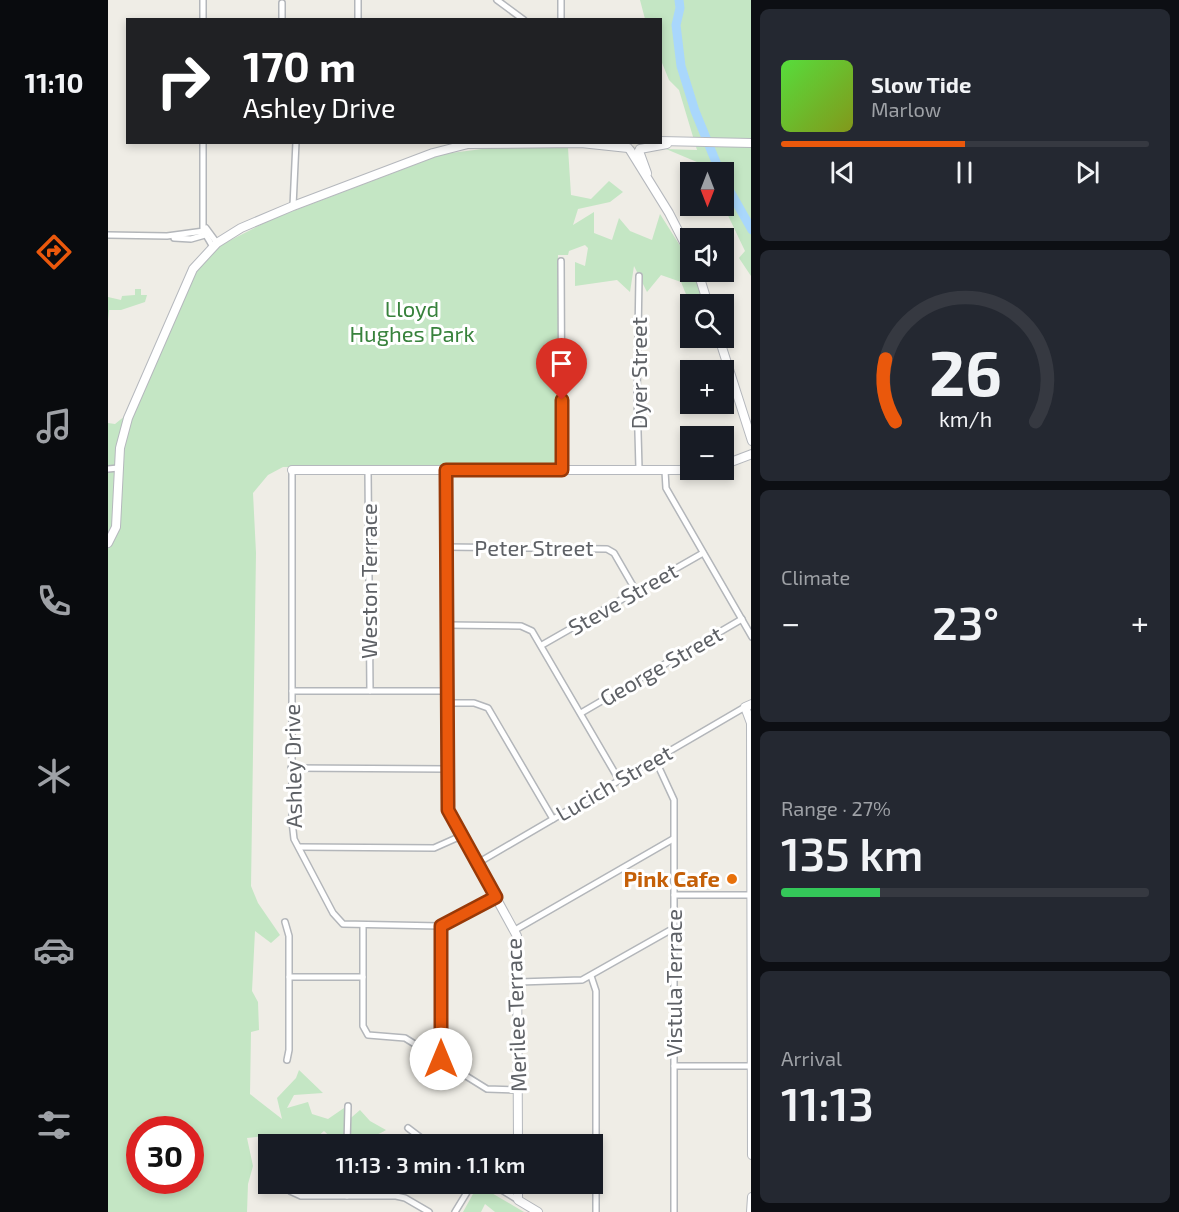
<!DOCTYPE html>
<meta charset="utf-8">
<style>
body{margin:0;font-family:"Exo 2",sans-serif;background:#242831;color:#f1f3f6;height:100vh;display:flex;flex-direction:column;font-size:22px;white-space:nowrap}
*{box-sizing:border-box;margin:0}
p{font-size:20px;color:#9ea1a6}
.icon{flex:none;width:33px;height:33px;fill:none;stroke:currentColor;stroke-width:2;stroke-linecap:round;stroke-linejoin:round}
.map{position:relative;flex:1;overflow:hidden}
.panel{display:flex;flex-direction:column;gap:9px;padding:9px;background:#0d0f14;width:428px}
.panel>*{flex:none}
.guide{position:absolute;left:18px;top:18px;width:536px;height:126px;border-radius:0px;box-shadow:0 3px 9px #0003;background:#202124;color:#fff;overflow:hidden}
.needle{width:39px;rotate:180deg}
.controls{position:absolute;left:572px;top:162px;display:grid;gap:12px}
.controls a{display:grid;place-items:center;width:54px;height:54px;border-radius:0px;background:#171b24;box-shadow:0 3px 9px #0003;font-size:30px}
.speed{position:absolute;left:18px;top:1116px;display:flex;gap:12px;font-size:30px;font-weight:700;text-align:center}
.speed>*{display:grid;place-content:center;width:78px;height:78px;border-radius:50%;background:#171b24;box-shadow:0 3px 9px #0003;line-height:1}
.speed .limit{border:9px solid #d22;background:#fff;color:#111}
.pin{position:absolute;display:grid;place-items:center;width:51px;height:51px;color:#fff;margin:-62px -26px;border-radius:50% 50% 50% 0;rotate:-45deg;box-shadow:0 0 6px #0007}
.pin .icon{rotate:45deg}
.me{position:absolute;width:66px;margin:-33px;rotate:0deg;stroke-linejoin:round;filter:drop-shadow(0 0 4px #0008)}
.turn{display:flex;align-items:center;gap:21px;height:126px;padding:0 18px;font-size:27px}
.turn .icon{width:78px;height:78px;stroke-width:2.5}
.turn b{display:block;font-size:42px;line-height:51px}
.big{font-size:45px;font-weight:600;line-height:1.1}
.panel .widget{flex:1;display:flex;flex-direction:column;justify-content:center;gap:9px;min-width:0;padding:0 21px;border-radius:9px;background:#242831}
.panel .dial{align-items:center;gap:0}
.dial svg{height:156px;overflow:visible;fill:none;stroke:#363941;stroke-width:7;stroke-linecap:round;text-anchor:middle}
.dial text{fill:#f1f3f6;stroke:none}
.song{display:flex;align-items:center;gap:18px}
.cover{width:72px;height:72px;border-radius:9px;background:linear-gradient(135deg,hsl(110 70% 55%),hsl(70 70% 35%))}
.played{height:6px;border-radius:3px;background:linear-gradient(90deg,#ea580c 50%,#363941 50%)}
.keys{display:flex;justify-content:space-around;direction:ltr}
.heat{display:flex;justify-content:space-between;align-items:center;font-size:33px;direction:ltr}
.charge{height:9px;border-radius:4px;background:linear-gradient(90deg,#34c759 27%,#363941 0)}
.trip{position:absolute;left:150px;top:1134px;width:345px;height:60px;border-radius:0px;background:#171b24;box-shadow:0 3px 9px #0003;font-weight:600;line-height:60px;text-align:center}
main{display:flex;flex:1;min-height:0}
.menu{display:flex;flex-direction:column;width:108px;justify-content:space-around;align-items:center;background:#090b0e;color:#9ea1a6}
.menu .icon{width:42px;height:42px}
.menu .active{color:#ea580c}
.menu b{font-size:27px;color:#f1f3f6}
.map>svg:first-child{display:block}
</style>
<main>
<nav class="menu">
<b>11:10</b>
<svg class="icon active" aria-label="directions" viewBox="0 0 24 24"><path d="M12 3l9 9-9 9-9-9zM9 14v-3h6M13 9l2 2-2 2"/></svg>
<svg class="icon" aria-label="music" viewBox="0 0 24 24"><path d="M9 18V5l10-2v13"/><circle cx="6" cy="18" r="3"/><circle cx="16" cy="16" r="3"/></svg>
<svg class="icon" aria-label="phone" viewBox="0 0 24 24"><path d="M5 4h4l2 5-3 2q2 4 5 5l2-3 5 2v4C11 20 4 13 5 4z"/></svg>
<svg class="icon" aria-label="climate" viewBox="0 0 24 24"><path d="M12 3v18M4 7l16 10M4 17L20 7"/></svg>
<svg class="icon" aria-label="car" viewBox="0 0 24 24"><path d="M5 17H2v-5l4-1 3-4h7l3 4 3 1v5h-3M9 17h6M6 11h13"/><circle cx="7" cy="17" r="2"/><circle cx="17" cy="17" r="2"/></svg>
<svg class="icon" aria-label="filters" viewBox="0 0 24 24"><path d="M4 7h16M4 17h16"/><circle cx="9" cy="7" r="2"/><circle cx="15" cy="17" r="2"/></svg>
</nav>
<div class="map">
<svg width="644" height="1212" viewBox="0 0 644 1212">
<rect width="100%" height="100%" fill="#efede6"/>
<g fill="#c4e6c4" fill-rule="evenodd">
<polygon points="532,0 643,0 643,276 631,258 637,251 615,205 615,172 600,172 596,165 558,149 589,150 571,90 561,80 552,58 552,20 537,19"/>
<path d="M382 148H460L463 195 483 199 501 181 515 192 502 202 470 209 465 225 486 212V233L504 240 511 218 522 231 544 240 552 214 576 252 582 272H585L598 304H582L573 282 553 275 539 292 526 266 522 292 509 280 467 286V262L477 266 480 248 477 245 461 251 460 255H450L451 460 449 465 175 467 160 475 145 493 148 553 143 886 150 903 172 935 163 943 147 931 144 991 150 1002 151 1030 143 1032 142 1094 174 1119 169 1098 188 1078 191 1070 215 1093 186 1095 179 1108 200 1102 204 1114 220 1119 236 1108 237 1123 252 1110 262 1121 278 1130C262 1141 248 1134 227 1141L216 1131 201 1144 169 1137 160 1147 155 1136 139 1138 145 1166 140 1184 139 1212H0V423L7 424 28 407 79 286 94 262 115 244 164 219 335 154ZM32 1130H82V1180H32Z"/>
<polygon points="27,289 33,289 33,295 39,295 37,302 13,310 1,310 0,320 0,297 13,300 14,296 27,295"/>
<polygon points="370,1185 416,1212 387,1212 377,1204 373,1212 355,1212"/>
</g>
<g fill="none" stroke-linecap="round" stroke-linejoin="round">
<g stroke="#a9d7fc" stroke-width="9">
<polyline points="571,0 572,8 568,25 573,66 587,111 612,172"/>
<polyline points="615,179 644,230"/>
</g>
<g stroke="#b3b6ba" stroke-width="8">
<g id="street">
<polyline points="389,0 416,20"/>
<polyline points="453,0 453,20"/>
<polyline points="174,3 174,20"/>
<polyline points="95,20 95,0"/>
<polyline points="250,20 250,0"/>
<polyline points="95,142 95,230 105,247"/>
<polyline points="185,206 188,142"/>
<polyline points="98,228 109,243"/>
<polyline points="0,235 59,236 96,231"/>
<polyline points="66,238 83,239 97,235"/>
<polyline points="453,261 454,470"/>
<polyline points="531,276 529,396 531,469"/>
<polyline points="0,469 10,468"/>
<polyline points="184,470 184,821 186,839 225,913 235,924 332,926 388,897"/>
<polyline points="260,471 262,691"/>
<polyline points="557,471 558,488 644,637"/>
<polyline points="338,547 499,549 506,553 528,591"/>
<polyline points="339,625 413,626 424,631 511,780"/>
<polyline points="434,645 595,553"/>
<polyline points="184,691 339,691"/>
<polyline points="339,703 366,703 380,708 445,819"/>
<polyline points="473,713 634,619"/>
<polyline points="547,759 566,800 566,1212"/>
<polyline points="183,768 339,769"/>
<polyline points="191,847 326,848 353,836"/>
<polyline points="368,864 637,707"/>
<polyline points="566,895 643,895"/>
<polyline points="177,922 181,936 181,1050 179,1060"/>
<polyline points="255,926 255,1026 260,1035 297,1038 379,1089 411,1090"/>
<polyline points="332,926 332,1059"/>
<polyline points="407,930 565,839"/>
<polyline points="483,976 488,991 488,1212"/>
<polyline points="181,977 255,977"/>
<polyline points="411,982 474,980 566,928"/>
<polyline points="566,1066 643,1066"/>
<polyline points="300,1128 321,1144"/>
<polyline points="239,1144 240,1106"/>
<polyline points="176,1184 182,1191 193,1196 288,1196 297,1198 321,1212"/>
<polyline points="384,1184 410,1200"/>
<polyline points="239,1196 239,1184"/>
<polyline points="347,1212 364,1184"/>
</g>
</g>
<g stroke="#b5b8bd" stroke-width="10">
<g id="secondary">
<polyline points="552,141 644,143"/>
<polyline points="532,149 559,144"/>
<polyline points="522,150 561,213 582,254"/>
<polyline points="531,151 539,173"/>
<polyline points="590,272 600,304"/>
<polyline points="611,338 644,441"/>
<polyline points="615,465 644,454"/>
<polyline points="184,470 599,470"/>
<polyline points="338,470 340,810 409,936 410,1144"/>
<polyline points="0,543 8,527 12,448 20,418 85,269 109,243 133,228 185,206 325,153 360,144 473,143 520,148"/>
<polyline points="644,704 637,707 643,723 644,1155"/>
<polyline points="410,1184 410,1200 430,1212"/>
<polyline points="643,1212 644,1197"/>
</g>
</g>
<use href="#street" stroke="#fff" stroke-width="5"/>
<use href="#secondary" stroke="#fff" stroke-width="8"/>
</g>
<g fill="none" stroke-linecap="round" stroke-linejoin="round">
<g stroke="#983908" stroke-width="15">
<polyline id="route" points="333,1059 333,926 388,897 340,810 338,470 454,470 454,400"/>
</g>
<use href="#route" stroke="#ea580c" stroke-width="10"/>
</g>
<circle fill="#e8710a" stroke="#fff" stroke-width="2" cx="624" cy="879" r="6"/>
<g text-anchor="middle" stroke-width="6" stroke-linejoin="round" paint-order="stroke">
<g font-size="22" fill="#38823c" stroke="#fff">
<text x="304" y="317">Lloyd<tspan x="304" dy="25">Hughes Park</tspan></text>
</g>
<g font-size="22" fill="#5e6166" stroke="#fff">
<text transform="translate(531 373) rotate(-90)" y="8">Dyer Street</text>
<text x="426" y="556">Peter Street</text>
<text transform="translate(261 581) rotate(-90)" y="8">Weston Terrace</text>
<text transform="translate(515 599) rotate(-30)" y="8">Steve Street</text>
<text transform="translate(553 666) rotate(-30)" y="8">George Street</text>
<text transform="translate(185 766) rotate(-91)" y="8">Ashley Drive</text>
<text transform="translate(506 783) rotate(-30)" y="8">Lucich Street</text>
<text transform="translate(566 983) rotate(-90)" y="8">Vistula Terrace</text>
<text transform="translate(408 1015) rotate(-92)" y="8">Merilee Terrace</text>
</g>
<g font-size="22" font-weight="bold" fill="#c56008" stroke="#fff" text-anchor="end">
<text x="612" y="887">Pink Cafe</text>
</g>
</g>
</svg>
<div class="controls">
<a><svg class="needle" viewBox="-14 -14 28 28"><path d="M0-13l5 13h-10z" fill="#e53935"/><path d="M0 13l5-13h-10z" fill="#9ea1a6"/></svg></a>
<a><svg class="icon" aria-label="sound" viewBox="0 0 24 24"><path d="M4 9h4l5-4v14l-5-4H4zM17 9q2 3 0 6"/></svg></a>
<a><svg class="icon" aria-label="search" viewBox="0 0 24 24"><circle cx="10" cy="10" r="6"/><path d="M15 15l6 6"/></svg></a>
<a>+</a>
<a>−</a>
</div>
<div class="speed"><div class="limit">30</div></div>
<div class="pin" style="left:454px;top:400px;background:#d93025"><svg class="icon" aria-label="arrive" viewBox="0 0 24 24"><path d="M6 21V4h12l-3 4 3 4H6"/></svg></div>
<svg class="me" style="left:333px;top:1059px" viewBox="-20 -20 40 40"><circle r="19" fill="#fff"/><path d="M0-13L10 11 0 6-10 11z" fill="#ea580c"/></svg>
<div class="trip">11:13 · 3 min · 1.1 km</div>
<div class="guide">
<div class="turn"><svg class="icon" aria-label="right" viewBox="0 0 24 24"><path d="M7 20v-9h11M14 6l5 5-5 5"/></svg><div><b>170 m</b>Ashley Drive</div></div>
</div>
</div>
<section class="panel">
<div class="widget">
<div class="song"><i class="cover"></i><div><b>Slow Tide</b><p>Marlow</p></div></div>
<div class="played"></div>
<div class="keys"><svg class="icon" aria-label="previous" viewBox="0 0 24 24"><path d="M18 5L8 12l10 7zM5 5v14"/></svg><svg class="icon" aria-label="pause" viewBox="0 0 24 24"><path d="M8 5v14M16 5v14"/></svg><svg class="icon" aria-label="next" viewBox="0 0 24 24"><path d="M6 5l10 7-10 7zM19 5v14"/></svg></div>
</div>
<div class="widget dial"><svg viewBox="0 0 100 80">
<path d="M14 69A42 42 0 1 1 86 69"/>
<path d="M14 69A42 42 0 0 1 9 37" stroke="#ea580c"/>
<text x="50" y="56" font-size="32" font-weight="700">26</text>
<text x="50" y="72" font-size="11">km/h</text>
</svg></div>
<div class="widget"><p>Climate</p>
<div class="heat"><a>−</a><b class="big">23°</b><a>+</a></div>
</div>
<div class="widget"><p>Range · 27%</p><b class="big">135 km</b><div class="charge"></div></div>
<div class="widget"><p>Arrival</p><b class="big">11:13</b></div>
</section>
</main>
